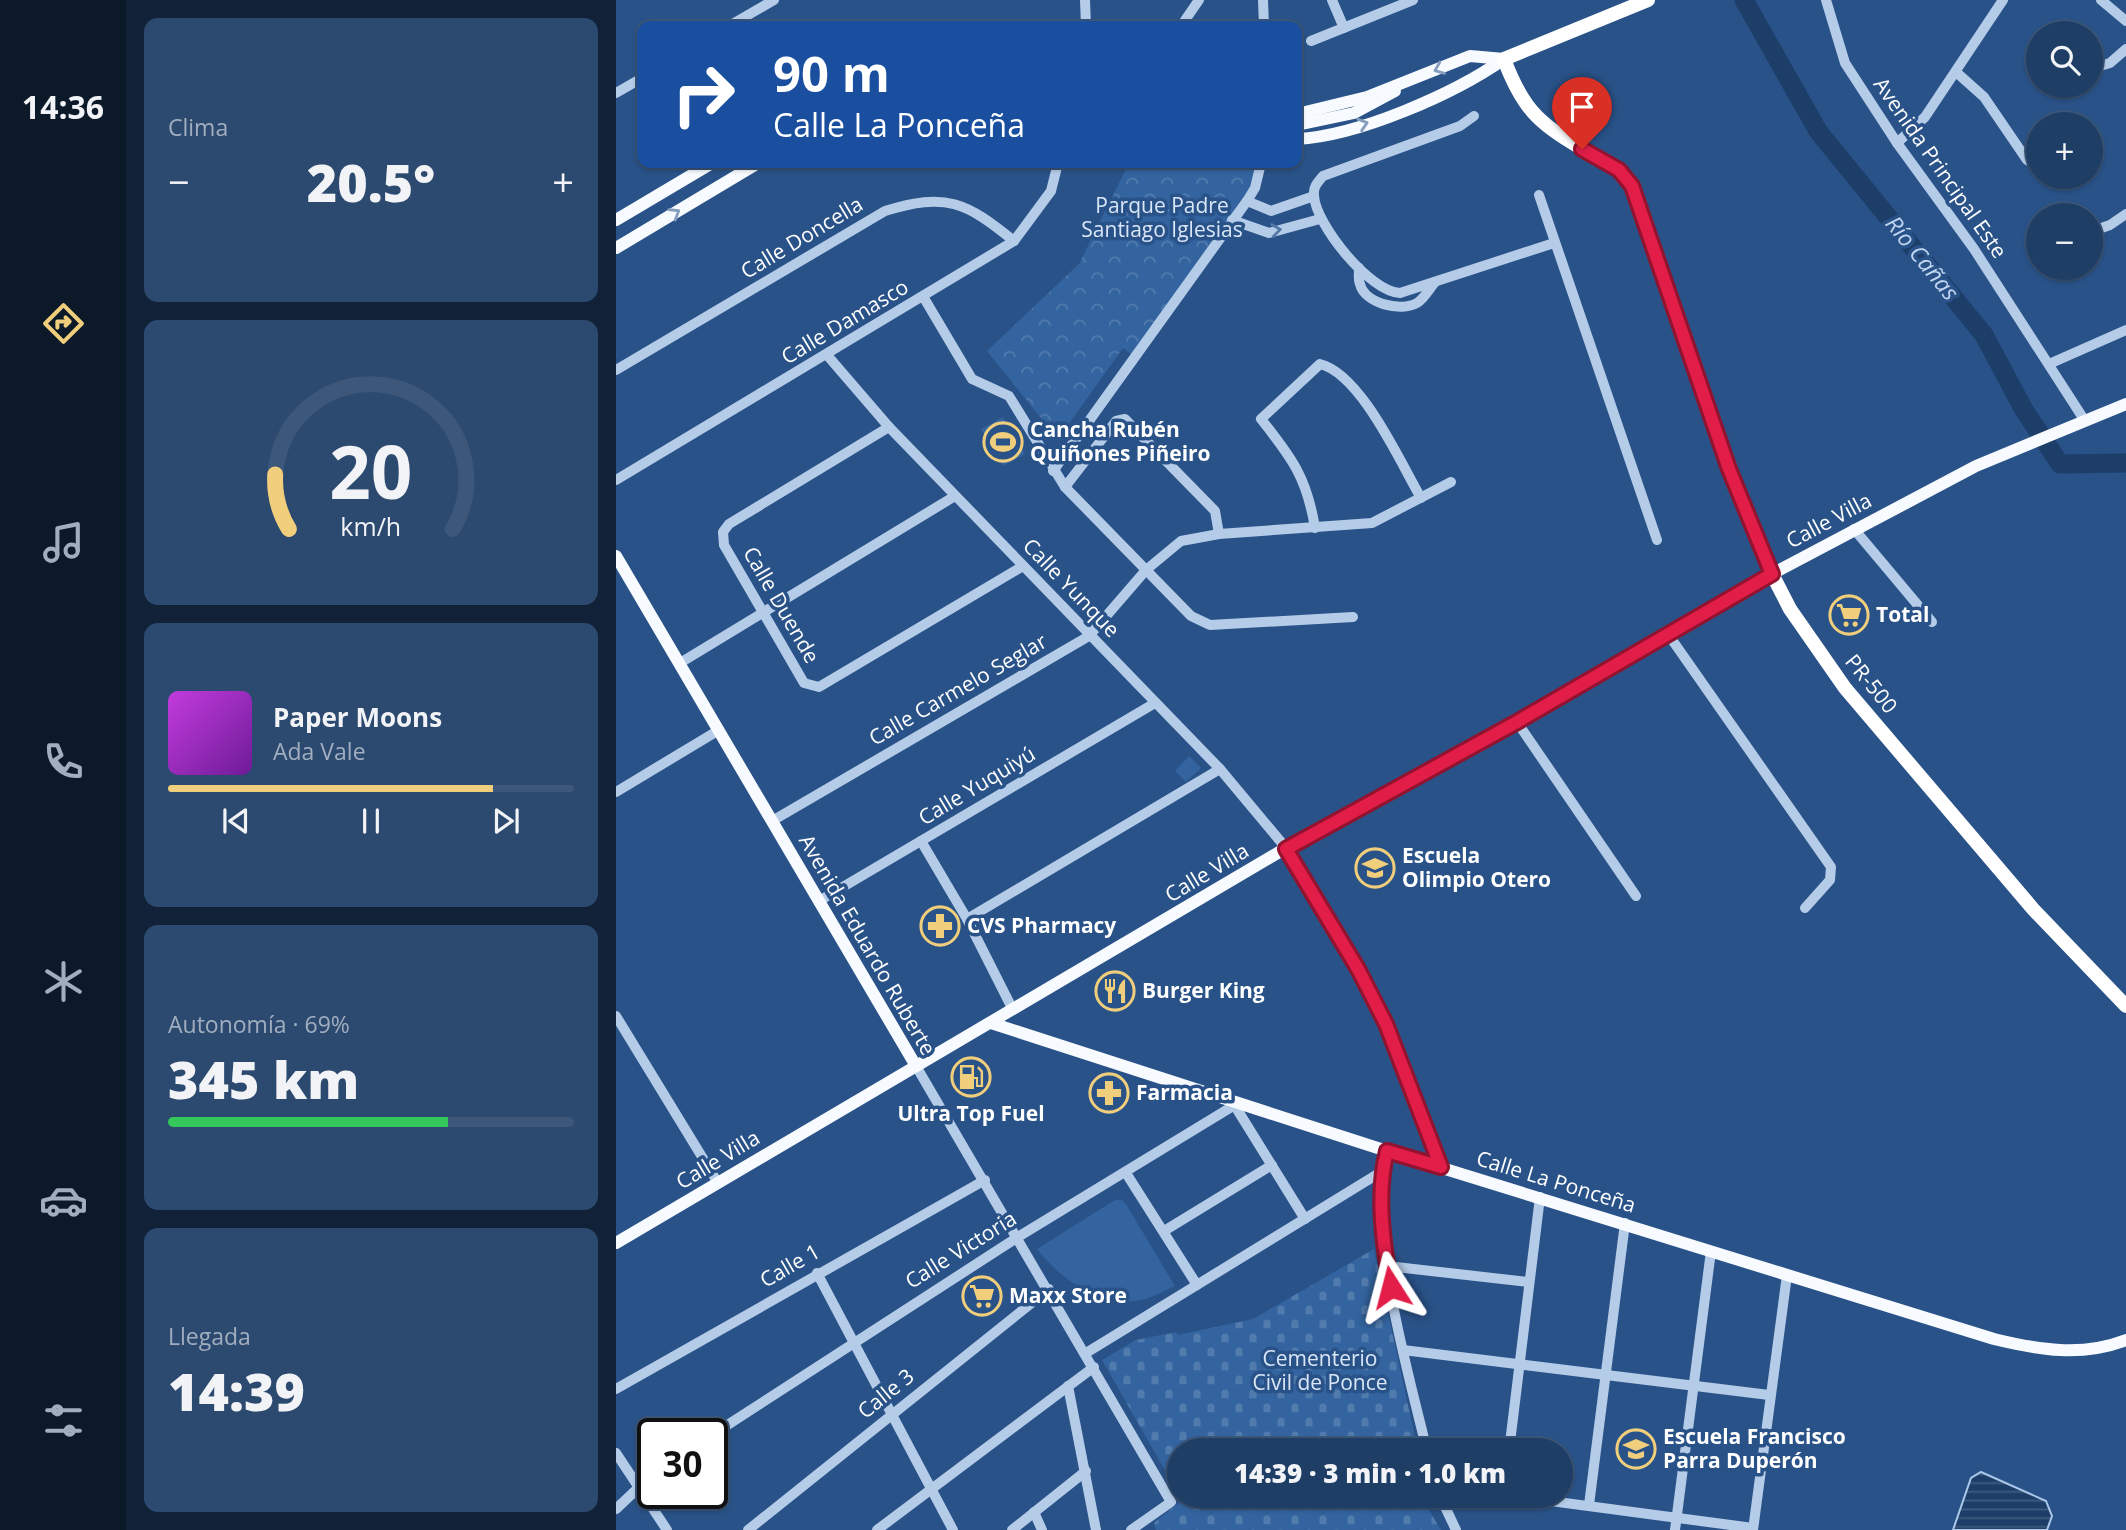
<!DOCTYPE html>
<html lang="es">
<meta charset="utf-8">
<style>
body{margin:0;font-family:"Open Sans",sans-serif;background:#2c496f;color:#f1f3f6;height:100vh;display:flex;flex-direction:column;font-size:26px;white-space:nowrap}
*{box-sizing:border-box;margin:0}
p{font-size:23px;color:#a1aebf}
.icon{flex:none;width:38px;height:38px;fill:none;stroke:currentColor;stroke-width:2;stroke-linecap:round;stroke-linejoin:round}
.map{position:relative;flex:1;overflow:hidden}
.side{display:flex;flex-direction:column;gap:18px;padding:18px;background:#112238;width:490px}
.side>*{flex:none}
.banner{position:absolute;left:21px;top:21px;width:665px;height:147px;border-radius:14px;box-shadow:0 2px 5px #0004,0 0 0 2px #3c577a;background:#1a4fa0;color:#fff;overflow:hidden}
.tools{position:absolute;left:1410px;top:21px;display:grid;gap:14px}
.tools a{display:grid;place-items:center;width:77px;height:77px;border-radius:50%;background:#1f3e66;box-shadow:0 2px 5px #0004,0 0 0 2px #3c577a;font-size:35px}
.speed{position:absolute;left:21px;top:1418px;display:flex;gap:14px;font-size:35px;font-weight:700;text-align:center}
.speed>*{display:grid;place-content:center;width:91px;height:91px;border-radius:50%;background:#1f3e66;box-shadow:0 2px 5px #0004,0 0 0 2px #3c577a;line-height:1}
.speed .limit{border:4px solid #111;border-radius:10px;background:#fff;color:#111}
.pin{position:absolute;display:grid;place-items:center;width:60px;height:60px;color:#fff;margin:-72px -30px;border-radius:50% 50% 50% 0;rotate:-45deg;box-shadow:0 0 7px #0007}
.pin .icon{rotate:45deg}
.me{position:absolute;width:77px;margin:-38px;rotate:351deg;stroke-linejoin:round;filter:drop-shadow(0 0 5px #0008)}
.turn{display:flex;align-items:center;gap:24px;height:147px;padding:0 21px;font-size:32px}
.turn .icon{width:91px;height:91px;stroke-width:2.5}
.turn b{display:block;font-size:49px;line-height:60px}
.big{font-size:52px;font-weight:800;line-height:1.1}
.side .tile{flex:1;display:flex;flex-direction:column;justify-content:center;gap:10px;min-width:0;padding:0 24px;border-radius:14px;background:#2c496f}
.side .dial{align-items:center;gap:0}
.dial svg{height:182px;overflow:visible;fill:none;stroke:#3c577a;stroke-width:7;stroke-linecap:round;text-anchor:middle}
.dial text{fill:#f1f3f6;stroke:none}
.song{display:flex;align-items:center;gap:21px}
.cover{width:84px;height:84px;border-radius:10px;background:linear-gradient(135deg,hsl(290 70% 55%),hsl(280 70% 35%))}
.played{height:7px;border-radius:4px;background:linear-gradient(90deg,#f0ce7c 80%,#3c577a 80%)}
.keys{display:flex;justify-content:space-around;direction:ltr}
.heat{display:flex;justify-content:space-between;align-items:center;font-size:38px;direction:ltr}
.charge{height:10px;border-radius:5px;background:linear-gradient(90deg,#34c759 69%,#3c577a 0)}
.trip{position:absolute;left:551px;top:1438px;width:406px;height:70px;border-radius:35px;background:#1f3e66;box-shadow:0 2px 5px #0004,0 0 0 2px #3c577a;font-weight:800;line-height:70px;text-align:center}
main{display:flex;flex:1;min-height:0}
.dock{display:flex;flex-direction:column;width:126px;justify-content:space-around;align-items:center;background:#0c1929;color:#a1aebf}
.dock .icon{width:49px;height:49px}
.dock .active{color:#f0ce7c}
.dock b{font-size:32px;color:#f1f3f6}
.map>svg:first-child{display:block}
</style>
<main>
<nav class="dock">
<b>14:36</b>
<svg class="icon active" aria-label="directions" viewBox="0 0 24 24"><path d="M12 3l9 9-9 9-9-9zM9 14v-3h6M13 9l2 2-2 2"/></svg>
<svg class="icon" aria-label="music" viewBox="0 0 24 24"><path d="M9 18V5l10-2v13"/><circle cx="6" cy="18" r="3"/><circle cx="16" cy="16" r="3"/></svg>
<svg class="icon" aria-label="phone" viewBox="0 0 24 24"><path d="M5 4h4l2 5-3 2q2 4 5 5l2-3 5 2v4C11 20 4 13 5 4z"/></svg>
<svg class="icon" aria-label="climate" viewBox="0 0 24 24"><path d="M12 3v18M4 7l16 10M4 17L20 7"/></svg>
<svg class="icon" aria-label="car" viewBox="0 0 24 24"><path d="M5 17H2v-5l4-1 3-4h7l3 4 3 1v5h-3M9 17h6M6 11h13"/><circle cx="7" cy="17" r="2"/><circle cx="17" cy="17" r="2"/></svg>
<svg class="icon" aria-label="filters" viewBox="0 0 24 24"><path d="M4 7h16M4 17h16"/><circle cx="9" cy="7" r="2"/><circle cx="15" cy="17" r="2"/></svg>
</nav>
<section class="side">
<div class="tile"><p>Clima</p>
<div class="heat"><a>−</a><b class="big">20.5°</b><a>+</a></div>
</div>
<div class="tile dial"><svg viewBox="0 0 100 80">
<path d="M14 69A42 42 0 1 1 86 69"/>
<path d="M14 69A42 42 0 0 1 8 45" stroke="#f0ce7c"/>
<text x="50" y="56" font-size="32" font-weight="700">20</text>
<text x="50" y="72" font-size="11">km/h</text>
</svg></div>
<div class="tile">
<div class="song"><i class="cover"></i><div><b>Paper Moons</b><p>Ada Vale</p></div></div>
<div class="played"></div>
<div class="keys"><svg class="icon" aria-label="previous" viewBox="0 0 24 24"><path d="M18 5L8 12l10 7zM5 5v14"/></svg><svg class="icon" aria-label="pause" viewBox="0 0 24 24"><path d="M8 5v14M16 5v14"/></svg><svg class="icon" aria-label="next" viewBox="0 0 24 24"><path d="M6 5l10 7-10 7zM19 5v14"/></svg></div>
</div>
<div class="tile"><p>Autonomía · 69%</p><b class="big">345 km</b><div class="charge"></div></div>
<div class="tile"><p>Llegada</p><b class="big">14:39</b></div>
</section>
<div class="map">
<svg width="1510" height="1530" viewBox="0 0 1510 1530">
<defs>
<pattern id="cemetery-stones" width="16" height="16" patternUnits="userSpaceOnUse" patternTransform="scale(1.75)"><rect width="16" height="16" fill="#33649f"/><path d="M2 7V4a2 2 0 0 1 4 0v3zM10 15v-3a2 2 0 0 1 4 0v3z" fill="#527bad"/></pattern>
<pattern id="park-crowns" width="20" height="18" patternUnits="userSpaceOnUse" patternTransform="scale(1.75)"><rect width="20" height="18" fill="#33649f"/><path d="M2 6a3 3 0 1 1 6 0M12 15a3 3 0 1 1 6 0" fill="none" stroke="#527bad"/></pattern>
<pattern id="water-rules" width="6" height="5" patternUnits="userSpaceOnUse" patternTransform="scale(1.75)"><rect width="6" height="5" fill="#1d3e69"/><path d="M0 2.5h6" fill="none" stroke="#3f5b80"/></pattern>
</defs>
<rect width="100%" height="100%" fill="#295288"/>
<polygon fill="url(#cemetery-stones)" points="758,1249 802,1451 564,1451 564,1496 809,1496 811,1507 825,1530 540,1530 538,1523 566,1500 486,1360 520,1340 560,1332 562,1335 637,1319"/>
<polygon fill="url(#park-crowns)" points="513,163 640,163 636,187 516,355 507,348 442,439 371,351 463,264"/>
<g fill="#33649f">
<polygon points="387,417 409,454 387,466 365,429"/>
<polygon points="573,756 585,768 570,782 559,771"/>
<path d="M499 1200H506L510 1204 559 1286C550 1290 539 1296 529 1299 487 1310 445 1280 421 1249Z"/>
</g>
<polygon fill="url(#water-rules)" stroke="#aac7e9" stroke-width="2" points="1365,1472 1430,1501 1436,1516 1431,1530 1337,1530 1355,1478"/>
<g fill="none" stroke-linecap="round" stroke-linejoin="round">
<polyline stroke="#1d3e69" stroke-width="19" points="1128,0 1202,131 1368,335 1408,410 1444,464 1510,463"/>
<g stroke="#b5cce8" stroke-width="10">
<polyline points="469,0 470,26"/>
<polyline points="647,0 648,26"/>
<polyline points="716,0 728,28"/>
<polyline points="1210,0 1229,63 1281,143 1358,249 1469,421"/>
<polyline points="1485,0 1510,21"/>
<polyline points="113,26 158,0"/>
<polyline points="565,26 583,0"/>
<polyline points="695,41 797,0"/>
<polyline points="1477,68 1494,63 1510,49"/>
<polyline points="1340,72 1368,97 1411,160 1423,167"/>
<polyline points="0,93 26,78"/>
<path d="M858 116 844 126 707 176C701 183 697 187 698 196 700 225 754 292 784 293L938 243"/>
<polyline points="1281,143 1309,117 1387,0"/>
<polyline points="923,195 1041,540"/>
<polyline points="631,201 655,211 698,196"/>
<polyline points="616,220 653,233 704,219"/>
<polyline points="1477,231 1494,225 1510,214"/>
<path d="M743 268C743 273 742 280 744 284 749 304 785 312 801 303 808 299 814 288 819 282"/>
<polyline points="308,298 356,379 393,396 449,487 575,616 594,625 737,617"/>
<polyline points="211,355 273,427 604,769 670,848 742,969 770,1025 825,1167"/>
<polyline points="1433,364 1510,330"/>
<path d="M0 370 269 211C330 192 350 202 398 241"/>
<polyline points="273,427 113,524 107,532 108,545 188,683 203,687 407,566"/>
<polyline points="437,471 631,201 639,188 645,163"/>
<polyline points="0,480 398,241 435,191 442,163"/>
<polyline points="449,487 500,421 509,419 599,511 603,534"/>
<path d="M699 528C691 478 676 458 645 419L704 364C745 374 784 462 805 498"/>
<polyline points="1238,529 1316,622"/>
<polyline points="1052,634 1215,867 1214,880 1189,908"/>
<polyline points="64,663 339,496"/>
<polyline points="901,722 1020,896"/>
<polyline points="0,792 103,730"/>
<polyline points="156,821 473,636 530,570 565,541 603,534 756,523 835,482"/>
<polyline points="305,841 351,919 397,1010"/>
<polyline points="203,901 539,703"/>
<polyline points="351,919 604,769"/>
<polyline points="0,1016 102,1183"/>
<polyline points="300,1066 555,1502 515,1530"/>
<polyline points="619,1106 689,1219"/>
<path d="M771 1151C750 1230 792 1370 811 1451"/>
<polyline points="510,1173 581,1285"/>
<polyline points="548,1231 656,1165"/>
<polyline points="771,1266 912,1282"/>
<polyline points="201,1273 337,1530"/>
<polyline points="787,1350 1153,1395"/>
<polyline points="470,1353 765,1172"/>
<polyline points="452,1386 480,1530"/>
<polyline points="0,1389 369,1180"/>
<polyline points="96,1435 402,1237 622,1103"/>
<polyline points="893,1451 924,1197"/>
<polyline points="0,1453 51,1530"/>
<polyline points="824,1496 840,1530"/>
<polyline points="897,1496 1137,1528"/>
<polyline points="973,1505 1009,1223"/>
<polyline points="0,1509 37,1474"/>
<polyline points="418,1512 426,1530"/>
<polyline points="132,1530 433,1289"/>
<polyline points="261,1530 478,1367"/>
<polyline points="396,1530 470,1471"/>
<polyline points="1059,1530 1095,1251"/>
<polyline points="1137,1530 1171,1275"/>
</g>
<g stroke="#f7fafe" stroke-width="12">
<polyline points="681,114 751,97 854,56 888,59"/>
<polyline points="681,125 738,113 779,91"/>
<path d="M681 139C742 136 838 94 888 59"/>
<polyline points="0,220 96,163"/>
<polyline points="0,248 142,163"/>
<polyline points="0,556 300,1066"/>
<path d="M375 1023 771 1151 1378 1339C1423 1350 1466 1357 1510 1340"/>
<polyline points="0,1243 670,848 901,722 1156,574 1360,466 1510,404"/>
</g>
<path stroke="#fff" stroke-width="14" d="M1032 0 888 59C909 116 928 126 978 156 993 165 1007 171 1016 186L1113 469 1156 574 1174 609 1229 688 1417 909 1510 1006"/>
</g>
<defs><path id="oneway-chevron" d="M-2-3.5L2.5 0L-2 3.5" fill="none" stroke-width="1.6" stroke-linecap="round" stroke-linejoin="round" transform="scale(1.75)"/></defs>
<g stroke="#869ebd">
<use href="#oneway-chevron" transform="translate(823 69) rotate(158)"/>
<use href="#oneway-chevron" transform="translate(747 124) rotate(-18)"/>
<use href="#oneway-chevron" transform="translate(59 213) rotate(-31)"/>
</g>
<use stroke="#5377a5" href="#oneway-chevron" transform="translate(660 230) rotate(-8)"/>
<g fill="none" stroke-linecap="round" stroke-linejoin="round">
<g stroke="#92132f" stroke-width="18">
<path id="route" d="M775 1287C767 1244 760 1193 771 1151L825 1167 770 1024 742 969 670 849 901 722 1156 574 1113 469 1016 186 1003 170 966 149"/>
</g>
<use href="#route" stroke="#e11d48" stroke-width="12"/>
</g>
<defs>
<g id="stadium-ring" transform="scale(2.0125)"><circle r="9.5" fill="#295288" stroke="#f0ce7c" stroke-width="1.5"/><path d="M0-5a6.5 5 0 1 0 0 10a6.5 5 0 1 0 0-10ZM-3.5-1.8h7v3.6h-7Z" fill="#f0ce7c"/></g>
<g id="supermarket-ring" transform="scale(2.0125)"><circle r="9.5" fill="#295288" stroke="#f0ce7c" stroke-width="1.5"/><path d="M-6-5.5h2.5l.6 2H6L4.5 2H-2.5L-4.4-4H-6ZM-1.5 3.2a1.3 1.3 0 1 0 .1 0ZM3 3.2a1.3 1.3 0 1 0 .1 0Z" fill="#f0ce7c"/></g>
<g id="school-ring" transform="scale(2.0125)"><circle r="9.5" fill="#295288" stroke="#f0ce7c" stroke-width="1.5"/><path d="M0-5L7-2L0 1L-7-2ZM-4 1L0 2.5L4 1V4Q0 6-4 4Z" fill="#f0ce7c"/></g>
<g id="pharmacy-ring" transform="scale(2.0125)"><circle r="9.5" fill="#295288" stroke="#f0ce7c" stroke-width="1.5"/><path d="M-2-6h4v4h4v4h-4v4h-4v-4h-4v-4h4Z" fill="#f0ce7c"/></g>
<g id="restaurant-ring" transform="scale(2.0125)"><circle r="9.5" fill="#295288" stroke="#f0ce7c" stroke-width="1.5"/><path d="M-5-6h1v4h1v-4h1v4h1v-4h1v5L-1.5 .5V6h-2V.5L-5-1ZM5-6V6H3V1.5H1.5Q1.5-4 5-6Z" fill="#f0ce7c"/></g>
<g id="fuel-ring" transform="scale(2.0125)"><circle r="9.5" fill="#295288" stroke="#f0ce7c" stroke-width="1.5"/><path d="M-5.5-6h7V0h2V4h1.3V-2.5L3-4.5l.8-.8L6-3V5H2.5V1h-1V6h-7ZM-4.2-4.7v3.2H.2V-4.7Z" fill="#f0ce7c"/></g>
</defs>
<g fill-rule="evenodd">
<use href="#stadium-ring" x="387" y="442"/>
<use href="#supermarket-ring" x="1233" y="615"/>
<use href="#school-ring" x="759" y="868"/>
<use href="#pharmacy-ring" x="324" y="926"/>
<use href="#restaurant-ring" x="499" y="991"/>
<use href="#fuel-ring" x="355" y="1077"/>
<use href="#pharmacy-ring" x="493" y="1093"/>
<use href="#supermarket-ring" x="366" y="1296"/>
<use href="#school-ring" x="1020" y="1449"/>
</g>
<g text-anchor="middle" stroke-width="7" stroke-linejoin="round" paint-order="stroke">
<g font-size="21" fill="#fff" stroke="#295288">
<text transform="translate(1324 168) rotate(55)" y="7">Avenida Principal Este</text>
<text transform="translate(186 238) rotate(-31)" y="7">Calle Doncella</text>
<text transform="translate(229 322) rotate(-31)" y="7">Calle Damasco</text>
<text transform="translate(1213 521) rotate(-28)" y="7">Calle Villa</text>
<text transform="translate(455 588) rotate(46)" y="7">Calle Yunque</text>
<text transform="translate(165 605) rotate(60)" y="7">Calle Duende</text>
<text transform="translate(1255 684) rotate(51)" y="7">PR-500</text>
<text transform="translate(342 690) rotate(-30)" y="7">Calle Carmelo Seglar</text>
<text transform="translate(361 786) rotate(-31)" y="7">Calle Yuquiyú</text>
<text transform="translate(591 873) rotate(-31)" y="7">Calle Villa</text>
<text transform="translate(251 945) rotate(60)" y="7">Avenida Eduardo Ruberte</text>
<text transform="translate(102 1160) rotate(-31)" y="7">Calle Villa</text>
<text transform="translate(940 1182) rotate(17)" y="7">Calle La Ponceña</text>
<text transform="translate(345 1250) rotate(-32)" y="7">Calle Victoria</text>
<text transform="translate(174 1266) rotate(-30)" y="7">Calle 1</text>
<text transform="translate(270 1394) rotate(-39)" y="7">Calle 3</text>
</g>
<g font-size="21" fill="#d9e6f7" stroke="#295288">
<text x="546" y="213">Parque Padre<tspan x="546" dy="24">Santiago Iglesias</tspan></text>
<text x="704" y="1366">Cementerio<tspan x="704" dy="24">Civil de Ponce</tspan></text>
</g>
<g font-size="21" font-weight="bold" fill="#fff" stroke="#295288" text-anchor="start">
<text x="414" y="437">Cancha Rubén<tspan x="414" dy="24">Quiñones Piñeiro</tspan></text>
<text x="1260" y="622">Total</text>
<text x="786" y="863">Escuela<tspan x="786" dy="24">Olimpio Otero</tspan></text>
<text x="351" y="933">CVS Pharmacy</text>
<text x="526" y="998">Burger King</text>
<text x="520" y="1100">Farmacia</text>
<text x="355" y="1121" text-anchor="middle">Ultra Top Fuel</text>
<text x="393" y="1303">Maxx Store</text>
<text x="1047" y="1444">Escuela Francisco<tspan x="1047" dy="24">Parra Duperón</tspan></text>
</g>
<g font-size="23" font-style="italic" fill="#c1d6f0" stroke="#295288">
<text transform="translate(1306 258) rotate(51)" y="8">Río Cañas</text>
</g>
</g>
</svg>
<div class="tools">
<a><svg class="icon" aria-label="search" viewBox="0 0 24 24"><circle cx="10" cy="10" r="6"/><path d="M15 15l6 6"/></svg></a>
<a>+</a>
<a>−</a>
</div>
<div class="speed"><div class="limit">30</div></div>
<div class="pin" style="left:966px;top:149px;background:#d93025"><svg class="icon" aria-label="arrive" viewBox="0 0 24 24"><path d="M6 21V4h12l-3 4 3 4H6"/></svg></div>
<svg class="me" style="left:775px;top:1287px" viewBox="-20 -20 40 40"><path d="M0-17L14 15 0 8-14 15z" fill="#e11d48" stroke="#fff" stroke-width="4"/></svg>
<div class="trip">14:39 · 3 min · 1.0 km</div>
<div class="banner">
<div class="turn"><svg class="icon" aria-label="right" viewBox="0 0 24 24"><path d="M7 20v-9h11M14 6l5 5-5 5"/></svg><div><b>90 m</b>Calle La Ponceña</div></div>
</div>
</div>
</main>
